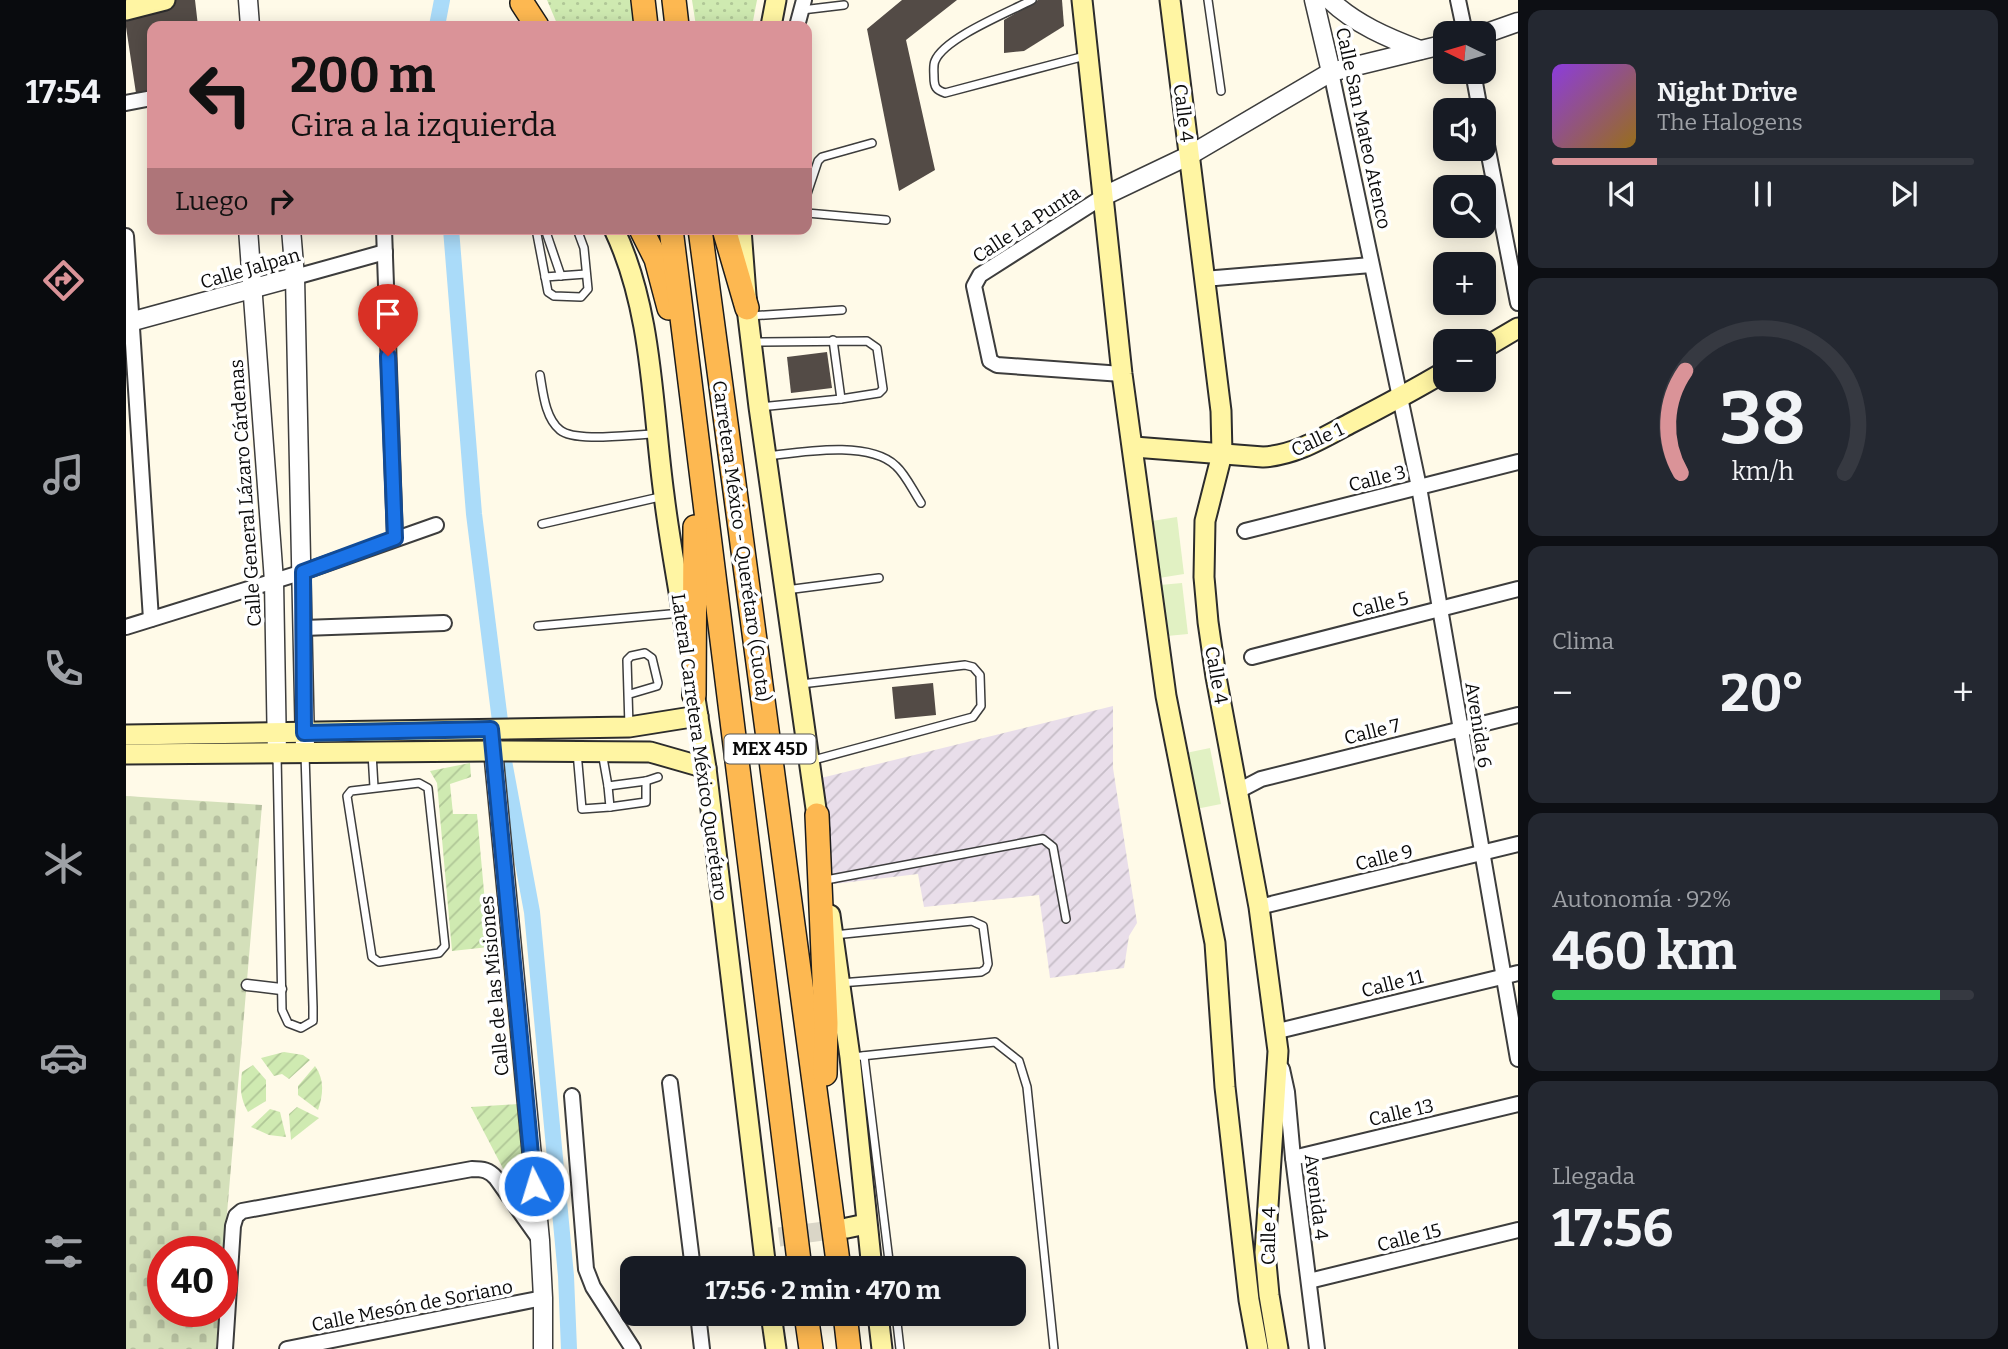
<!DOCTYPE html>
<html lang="es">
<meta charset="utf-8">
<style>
body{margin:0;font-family:Bitter,serif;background:#242831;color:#f1f3f6;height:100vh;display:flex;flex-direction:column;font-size:26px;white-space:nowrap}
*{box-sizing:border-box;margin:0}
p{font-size:23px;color:#9ea1a6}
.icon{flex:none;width:38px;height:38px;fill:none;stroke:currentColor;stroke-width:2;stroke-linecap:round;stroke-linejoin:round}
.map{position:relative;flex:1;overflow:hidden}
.panel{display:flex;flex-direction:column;gap:10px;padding:10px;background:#0d0f14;width:490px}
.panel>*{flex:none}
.banner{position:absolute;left:21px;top:21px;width:665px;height:214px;border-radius:14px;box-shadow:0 4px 18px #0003;background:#da9398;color:#111;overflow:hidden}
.needle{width:46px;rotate:275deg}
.tools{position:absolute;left:1307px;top:21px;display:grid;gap:14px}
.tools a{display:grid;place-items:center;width:63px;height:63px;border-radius:14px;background:#171b24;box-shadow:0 4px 18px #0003;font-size:35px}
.speed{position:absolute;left:21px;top:1236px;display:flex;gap:14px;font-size:35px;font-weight:700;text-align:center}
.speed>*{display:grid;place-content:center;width:91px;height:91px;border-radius:50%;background:#171b24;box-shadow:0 4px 18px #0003;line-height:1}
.speed .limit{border:10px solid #d22;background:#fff;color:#111}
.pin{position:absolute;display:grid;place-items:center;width:60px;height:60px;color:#fff;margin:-72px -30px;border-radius:50% 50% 50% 0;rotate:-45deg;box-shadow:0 0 7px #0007}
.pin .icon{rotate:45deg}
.me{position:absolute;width:77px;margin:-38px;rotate:355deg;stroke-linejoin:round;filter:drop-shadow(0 0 5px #0008)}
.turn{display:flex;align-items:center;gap:24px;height:147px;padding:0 28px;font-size:32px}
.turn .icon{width:91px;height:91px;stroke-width:2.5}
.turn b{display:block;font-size:49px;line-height:60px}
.then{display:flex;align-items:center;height:66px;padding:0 28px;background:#0003;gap:14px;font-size:26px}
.big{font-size:52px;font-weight:700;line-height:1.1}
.panel .card{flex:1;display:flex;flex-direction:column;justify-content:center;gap:10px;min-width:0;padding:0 24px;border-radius:14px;background:#242831}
.panel .dial{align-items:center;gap:0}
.dial svg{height:182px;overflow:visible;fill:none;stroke:#363941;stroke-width:7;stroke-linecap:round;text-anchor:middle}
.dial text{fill:#f1f3f6;stroke:none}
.song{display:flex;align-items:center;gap:21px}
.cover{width:84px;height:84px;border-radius:10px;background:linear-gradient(135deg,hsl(270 70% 55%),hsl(40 70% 35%))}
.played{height:7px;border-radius:4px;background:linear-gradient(90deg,#da9398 25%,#363941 25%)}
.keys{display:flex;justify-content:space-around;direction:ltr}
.heat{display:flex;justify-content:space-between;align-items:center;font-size:38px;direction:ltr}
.charge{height:10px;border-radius:5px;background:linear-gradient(90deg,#34c759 92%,#363941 0)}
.trip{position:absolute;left:494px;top:1256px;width:406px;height:70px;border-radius:14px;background:#171b24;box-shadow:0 4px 18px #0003;font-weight:700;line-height:70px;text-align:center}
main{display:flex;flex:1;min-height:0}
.tab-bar{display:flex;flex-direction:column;width:126px;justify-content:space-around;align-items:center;background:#090b0e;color:#9ea1a6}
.tab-bar .icon{width:49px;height:49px}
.tab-bar .selected{color:#da9398}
.tab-bar b{font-size:32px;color:#f1f3f6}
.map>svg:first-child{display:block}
</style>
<main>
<nav class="tab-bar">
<b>17:54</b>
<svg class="icon selected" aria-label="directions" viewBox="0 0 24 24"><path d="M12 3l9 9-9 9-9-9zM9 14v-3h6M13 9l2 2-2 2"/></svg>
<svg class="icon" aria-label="music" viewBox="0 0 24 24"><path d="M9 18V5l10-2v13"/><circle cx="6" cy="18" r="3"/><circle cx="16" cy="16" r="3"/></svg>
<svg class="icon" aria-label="phone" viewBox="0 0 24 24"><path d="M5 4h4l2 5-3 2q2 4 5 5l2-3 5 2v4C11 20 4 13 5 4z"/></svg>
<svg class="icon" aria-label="climate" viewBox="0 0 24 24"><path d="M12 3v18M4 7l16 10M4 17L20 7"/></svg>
<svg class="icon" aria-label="car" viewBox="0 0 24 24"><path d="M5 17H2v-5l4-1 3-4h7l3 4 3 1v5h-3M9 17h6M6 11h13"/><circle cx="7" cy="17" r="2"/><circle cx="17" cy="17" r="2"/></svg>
<svg class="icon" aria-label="filters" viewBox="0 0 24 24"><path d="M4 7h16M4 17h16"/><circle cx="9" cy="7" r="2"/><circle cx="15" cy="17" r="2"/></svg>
</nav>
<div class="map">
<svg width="1392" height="1349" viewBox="0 0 1392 1349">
<defs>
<pattern id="industrial-furrows" width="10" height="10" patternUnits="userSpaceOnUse" patternTransform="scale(1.75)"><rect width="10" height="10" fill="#e9deea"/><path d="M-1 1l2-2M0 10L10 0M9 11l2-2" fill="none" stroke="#c6bdc7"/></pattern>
<pattern id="cemetery-stones" width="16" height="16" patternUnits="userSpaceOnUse" patternTransform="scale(1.75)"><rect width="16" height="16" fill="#d4e0ba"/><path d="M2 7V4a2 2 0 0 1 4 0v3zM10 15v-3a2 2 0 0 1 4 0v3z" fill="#b5bf9f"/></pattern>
<pattern id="park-dots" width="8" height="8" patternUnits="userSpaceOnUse" patternTransform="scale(1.75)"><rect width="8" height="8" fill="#cfeab1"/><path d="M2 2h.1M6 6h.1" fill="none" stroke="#b0c797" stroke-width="1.8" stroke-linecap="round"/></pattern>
<pattern id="garden-furrows" width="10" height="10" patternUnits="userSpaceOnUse" patternTransform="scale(1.75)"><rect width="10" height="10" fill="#cfeab1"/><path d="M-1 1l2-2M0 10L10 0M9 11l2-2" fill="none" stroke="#b0c797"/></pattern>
</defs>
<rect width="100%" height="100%" fill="#fffae8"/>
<polygon fill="url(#industrial-furrows)" points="987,706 987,768 1011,923 1003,936 998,968 924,978 913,895 798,907 792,874 708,884 695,778"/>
<polygon fill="url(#cemetery-stones)" points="0,796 136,805 96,1272 96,1251 37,1251 37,1311 93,1311 90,1349 0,1349"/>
<g fill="url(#park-dots)">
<polygon points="421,0 504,0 507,26 432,26"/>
<polygon points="566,0 631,0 626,26 570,26"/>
</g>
<g fill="url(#garden-furrows)">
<polygon points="344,763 345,777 324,784 327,814 351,814 363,947 326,951 311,783 304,771"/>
<polygon points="158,1052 177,1055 184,1060 163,1079 156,1074 148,1076 135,1058"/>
<path d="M127 1065 140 1080V1101L122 1112C114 1098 114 1088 116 1072Z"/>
<path d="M189 1066C199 1080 197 1095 192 1110L172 1095V1086Z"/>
<polygon points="392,1104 403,1202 395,1203 345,1107"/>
<polygon points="171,1107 193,1118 165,1140 163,1114"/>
<polygon points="144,1109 154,1112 160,1137 143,1135 125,1127"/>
</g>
<g fill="#e1f1c3">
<polygon points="1051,517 1058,574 1033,578 1026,521"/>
<polygon points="1056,583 1062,634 1041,636 1034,585"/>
<polygon points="1084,748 1095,804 1065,810 1055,754"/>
</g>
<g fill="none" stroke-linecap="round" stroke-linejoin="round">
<g stroke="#aadbf9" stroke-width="16">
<polyline points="311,26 316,0"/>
<polyline points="325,229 348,514 374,721"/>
<polyline points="378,761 406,912 440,1276 443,1349"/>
</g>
</g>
<g fill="#534b46">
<polygon points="44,0 69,0 72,26 26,26 26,97 11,100 0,27 0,11"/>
<polygon points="776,0 831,0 780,40 809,170 773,191 741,29"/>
<polygon points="912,0 936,0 938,26 898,51 878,53 878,20"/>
<polygon points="701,352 706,388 665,393 661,357"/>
<polygon points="807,683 810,715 769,719 766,687"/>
</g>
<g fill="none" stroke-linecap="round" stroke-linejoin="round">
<polyline stroke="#dad6c7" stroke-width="19" stroke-dasharray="19 10" stroke-linecap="butt" points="653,1237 721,1228"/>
<g stroke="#3d3d3d" stroke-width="10">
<g id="service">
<path d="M906 0C883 12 818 38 809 61 807 65 808 72 808 77 808 87 810 90 819 93L959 56"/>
<polyline points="1082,0 1095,91"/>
<polyline points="676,10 718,5"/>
<polyline points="681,194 692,161 696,157 746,143"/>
<polyline points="681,213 760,220"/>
<polyline points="410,229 422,292 428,296 455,297 462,289 458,248 451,229"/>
<polyline points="419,229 435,276"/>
<polyline points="419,277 460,274"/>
<polyline points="623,316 716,310"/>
<polyline points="707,340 715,399"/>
<polyline points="628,342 741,341 751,348 757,389 753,393 715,399 634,407"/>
<path d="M414 375C417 392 419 418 434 430 450 443 508 434 530 434"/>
<path d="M642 456C676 452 743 440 770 466 780 475 787 491 795 503"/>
<polyline points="416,524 538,496"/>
<polyline points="660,590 753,578"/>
<polyline points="412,626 555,613"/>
<polyline points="675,684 839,665 847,667 854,675 855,706 847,717 684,761"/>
<polyline points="503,727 501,660 505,656 519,653 526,658 532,683 531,686 504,694"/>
<polyline points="451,752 456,809 484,807 482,786"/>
<polyline points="476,752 482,786 520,781 532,777"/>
<polyline points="246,753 248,787"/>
<polyline points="151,755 156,1010 162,1023 175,1028 187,1021 187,1007 179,754"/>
<polygon points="293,783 302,788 319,946 313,953 253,962 246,957 221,796 225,791"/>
<polyline points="484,807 520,802 520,781"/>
<polyline points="700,880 917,839 927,847 940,919"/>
<polyline points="708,935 846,921 857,926 862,964 860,969 855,972 714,983"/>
<polyline points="738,1056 764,1269"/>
<polyline points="726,1057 869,1042 893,1061 901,1087 928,1349"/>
<polyline points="770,1314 774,1349"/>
</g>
</g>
<g stroke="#3d3d3d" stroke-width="13">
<polyline id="pedestrian" points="121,985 155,989"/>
</g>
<g stroke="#3d3d3d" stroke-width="18">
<g id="minor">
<polyline points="1332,0 1339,33"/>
<polyline points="671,26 678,0"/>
<polyline points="1205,72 1293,487 1392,1059"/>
<polyline points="1347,72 1354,110"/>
<polyline points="0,103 26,98"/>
<polyline points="1358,130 1392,303"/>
<polyline points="978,196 854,275 848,286 864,361 871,365 996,374"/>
<polyline points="258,229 269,538"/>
<polyline points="0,236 25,619"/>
<polyline points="169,277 259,252"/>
<polyline points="1078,279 1245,265"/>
<polyline points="1119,531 1392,462"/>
<polyline points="0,627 177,572 310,525"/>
<polyline points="177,628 318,623"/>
<polyline points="1126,657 1392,589"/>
<polyline points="1112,791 1135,779 1392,715"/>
<polyline points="1133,907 1392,844"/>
<polyline points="1148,1032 1392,973"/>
<polyline points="1156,1069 1161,1092 1167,1158 1191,1349"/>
<polyline points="544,1083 567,1269"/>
<polyline points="446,1096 460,1269 467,1287 507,1349"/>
<polyline points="1167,1158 1392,1104"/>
<polyline points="1183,1281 1392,1230"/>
<polyline points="572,1314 576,1349"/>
<path d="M99 1349 107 1226 110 1216 116 1211 346 1169C357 1169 363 1170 370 1178L414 1240"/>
<polyline points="161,1349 417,1298"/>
</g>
</g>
<g stroke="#3d3d3d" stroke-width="21">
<g id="tertiary">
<polyline points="122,0 124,26"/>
<polyline points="1188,0 1205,72"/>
<path d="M1204 0C1229 24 1262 38 1294 50"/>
<polyline points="1358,34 1392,22"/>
<polyline points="978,196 1064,155 1205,72 1320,44"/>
<polyline points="122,229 148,581 151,754"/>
<polyline points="165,229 169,277 179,747"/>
<polyline points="0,323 169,277"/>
<polyline points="365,729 414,1240 417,1298 417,1349"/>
</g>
</g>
<g stroke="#2c2c2c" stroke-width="23">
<g id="secondary">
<polyline points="956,0 996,374 1040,696 1089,943 1099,1087 1123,1300 1132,1349"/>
<polyline points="1044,0 1095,411 1096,454 1079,521 1078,577 1082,622 1090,677 1133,907 1152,1051 1139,1252 1143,1295 1152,1349"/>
<polyline points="0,10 39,0"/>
<polyline points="645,26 650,0"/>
<path d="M488 229C527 311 526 407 538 495 544 545 554 593 561 643"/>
<polyline points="615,229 621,308 633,407 693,830"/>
<polyline points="1358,348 1392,328"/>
<path d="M1008 447 1137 457C1169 455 1195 439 1223 424 1256 407 1288 390 1320 371"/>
<polyline points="566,679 580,768 640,1269"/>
<polyline points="0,735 503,727 572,716"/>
<polyline points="0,754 367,751 524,752 580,768"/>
<polyline points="704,915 724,1057 746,1269"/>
<polyline points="721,1228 740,1224"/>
<polyline points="645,1314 650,1349"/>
<polyline points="752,1314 756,1349"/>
</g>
</g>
<g stroke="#1b1b1b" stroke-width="26">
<g id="trunk">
<polyline points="517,0 520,26"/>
<polyline points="548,0 551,26"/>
<polyline points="396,3 411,26"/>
<polyline points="515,229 530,259 543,308"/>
<polyline points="545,229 674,1269"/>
<polyline points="574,229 713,1269"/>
<polyline points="598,229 621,308"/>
<polyline points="568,695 569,527"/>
<polyline points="691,815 700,1023 699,1074"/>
<polyline points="680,1314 685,1349"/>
<polyline points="719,1314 723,1349"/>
</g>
</g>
<use href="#service" stroke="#fff" stroke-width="7"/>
<use href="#pedestrian" stroke="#fff" stroke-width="10"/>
<use href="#minor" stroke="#fff" stroke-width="14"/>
<use href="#tertiary" stroke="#fff" stroke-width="18"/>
<use href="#secondary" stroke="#fff5a3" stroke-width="19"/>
<use href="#trunk" stroke="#fdb851" stroke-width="23"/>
</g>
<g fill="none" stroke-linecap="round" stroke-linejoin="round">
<g stroke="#114b97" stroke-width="18">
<polyline id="route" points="262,356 269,538 177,572 178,733 365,729 408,1186"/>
</g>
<use href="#route" stroke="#1a73e8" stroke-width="12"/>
</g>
<g text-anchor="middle" stroke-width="7" stroke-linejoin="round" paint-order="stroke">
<rect fill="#fff" stroke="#545454" stroke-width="2" x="598.5" y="734.5" width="91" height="29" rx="5"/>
<g font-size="18" font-weight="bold" fill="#0a0a0a">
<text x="644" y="755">MEX 45D</text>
</g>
<g font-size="19" fill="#0a0a0a" stroke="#fff">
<text transform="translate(1058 113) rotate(83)" y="7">Calle 4</text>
<text transform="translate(1238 128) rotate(78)" y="7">Calle San Mateo Atenco</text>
<text transform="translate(900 224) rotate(-33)" y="7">Calle La Punta</text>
<text transform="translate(124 268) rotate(-16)" y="7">Calle Jalpan</text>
<text transform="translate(1191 439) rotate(-25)" y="7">Calle 1</text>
<text transform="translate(1251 478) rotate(-14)" y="7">Calle 3</text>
<text transform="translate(119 493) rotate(-94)" y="7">Calle General Lázaro Cárdenas</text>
<text transform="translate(616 541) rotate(82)" y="7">Carretera México - Querétaro (Cuota)</text>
<text transform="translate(1254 604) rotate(-14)" y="7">Calle 5</text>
<text transform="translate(1091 675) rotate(80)" y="7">Calle 4</text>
<text transform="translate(1353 725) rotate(81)" y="7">Avenida 6</text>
<text transform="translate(1246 731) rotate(-14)" y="7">Calle 7</text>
<text transform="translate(574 747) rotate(82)" y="7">Lateral Carretera México Querétaro</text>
<text transform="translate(1258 857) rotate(-14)" y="7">Calle 9</text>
<text transform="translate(1266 983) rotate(-14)" y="7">Calle 11</text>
<text transform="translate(368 986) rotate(-95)" y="7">Calle de las Misiones</text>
<text transform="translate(1275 1112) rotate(-13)" y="7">Calle 13</text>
<text transform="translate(1191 1197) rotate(83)" y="7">Avenida 4</text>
<text transform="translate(1142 1236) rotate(-89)" y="7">Calle 4</text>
<text transform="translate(1283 1237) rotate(-14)" y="7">Calle 15</text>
<text transform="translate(286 1305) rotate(-11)" y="7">Calle Mesón de Soriano</text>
</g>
</g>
</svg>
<div class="tools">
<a><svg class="needle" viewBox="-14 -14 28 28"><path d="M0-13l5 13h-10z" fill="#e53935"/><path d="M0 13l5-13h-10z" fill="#9ea1a6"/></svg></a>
<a><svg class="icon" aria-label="sound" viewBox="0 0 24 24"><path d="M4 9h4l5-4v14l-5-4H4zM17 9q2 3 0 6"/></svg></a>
<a><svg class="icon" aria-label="search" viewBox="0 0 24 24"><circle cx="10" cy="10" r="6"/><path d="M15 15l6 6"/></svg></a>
<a>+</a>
<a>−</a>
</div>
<div class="speed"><div class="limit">40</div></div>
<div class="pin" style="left:262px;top:356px;background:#d93025"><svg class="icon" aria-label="arrive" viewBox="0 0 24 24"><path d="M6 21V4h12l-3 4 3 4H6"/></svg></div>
<svg class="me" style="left:408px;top:1186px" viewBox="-20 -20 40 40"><circle r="17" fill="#1a73e8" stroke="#fff" stroke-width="3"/><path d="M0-11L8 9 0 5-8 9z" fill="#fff"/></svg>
<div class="trip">17:56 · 2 min · 470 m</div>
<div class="banner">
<div class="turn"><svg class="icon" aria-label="left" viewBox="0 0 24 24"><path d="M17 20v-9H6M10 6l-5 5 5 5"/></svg><div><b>200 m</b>Gira a la izquierda</div></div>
<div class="then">Luego<svg class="icon" aria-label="right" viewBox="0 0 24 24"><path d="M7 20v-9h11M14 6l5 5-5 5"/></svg></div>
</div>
</div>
<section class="panel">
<div class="card">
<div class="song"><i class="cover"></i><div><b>Night Drive</b><p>The Halogens</p></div></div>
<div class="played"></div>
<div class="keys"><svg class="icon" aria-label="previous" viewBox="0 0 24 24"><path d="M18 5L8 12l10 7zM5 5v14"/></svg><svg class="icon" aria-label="pause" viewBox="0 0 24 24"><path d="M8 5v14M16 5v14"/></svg><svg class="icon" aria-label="next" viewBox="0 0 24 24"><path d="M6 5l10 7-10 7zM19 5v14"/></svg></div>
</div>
<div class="card dial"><svg viewBox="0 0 100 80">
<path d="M14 69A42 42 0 1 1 86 69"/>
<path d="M14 69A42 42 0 0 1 16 24" stroke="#da9398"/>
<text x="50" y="56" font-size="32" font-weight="700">38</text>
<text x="50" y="72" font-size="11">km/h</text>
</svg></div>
<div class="card"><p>Clima</p>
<div class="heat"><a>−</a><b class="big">20°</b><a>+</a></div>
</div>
<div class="card"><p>Autonomía · 92%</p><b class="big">460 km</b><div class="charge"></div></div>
<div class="card"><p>Llegada</p><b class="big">17:56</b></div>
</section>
</main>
